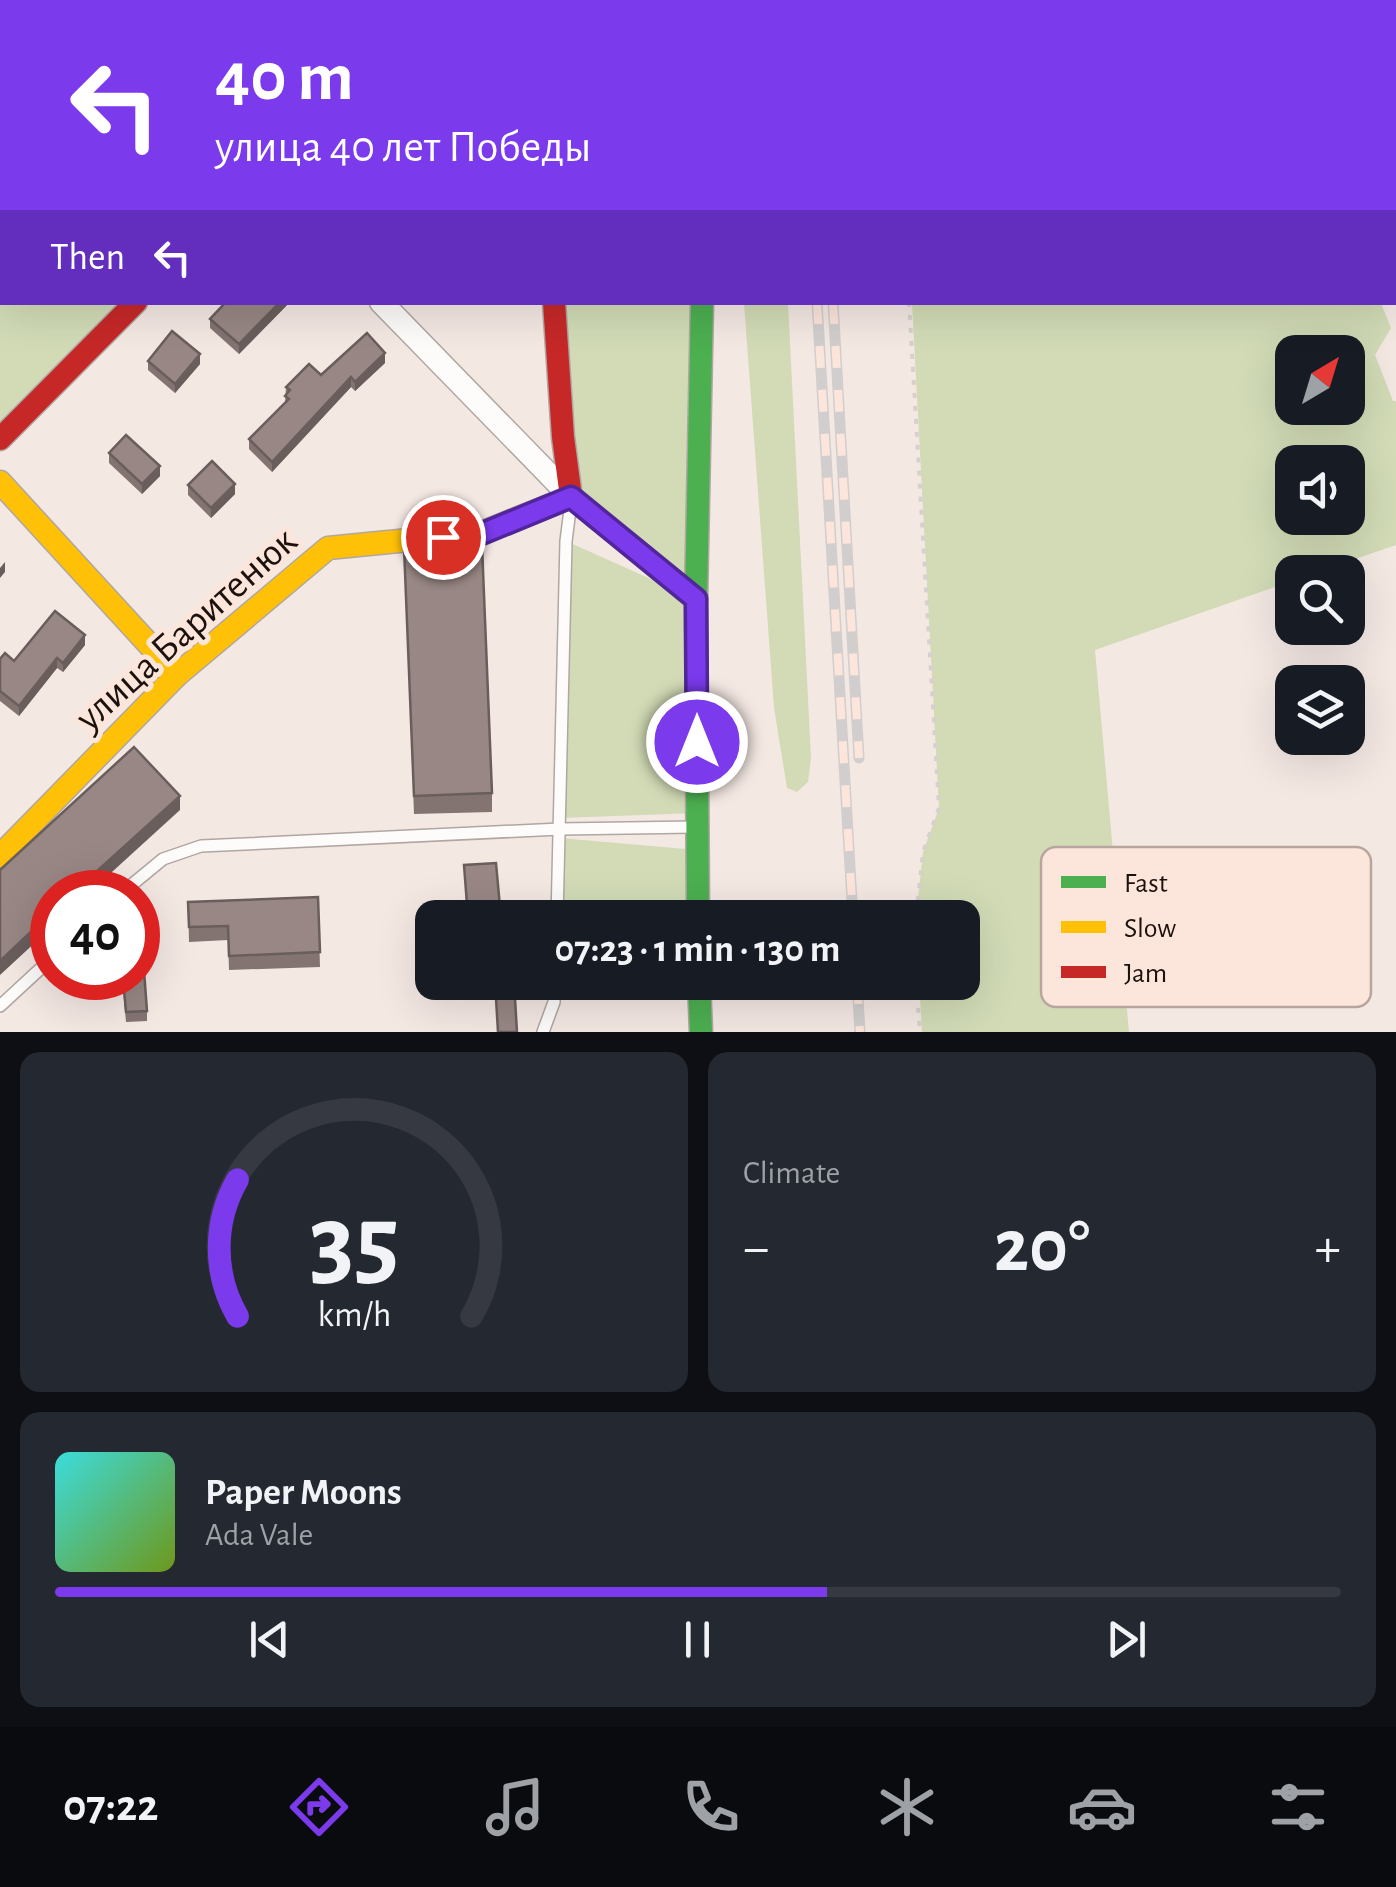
<!DOCTYPE html>
<meta charset="utf-8">
<style>
body{margin:0;font-family:"Alegreya Sans",sans-serif;background:#242831;color:#f1f3f6;height:100vh;display:flex;flex-direction:column;font-size:38px;white-space:nowrap}
*{box-sizing:border-box;margin:0}
p{font-size:32px;color:#9ea1a6}
.icon{flex:none;width:55px;height:55px;fill:none;stroke:currentColor;stroke-width:2;stroke-linecap:round;stroke-linejoin:round}
.map{position:relative;height:1032px;overflow:hidden}
.details{display:flex;flex-direction:column;gap:20px;padding:20px;background:#0d0f14;flex:1}
.details>*{flex:none}
.banner{position:absolute;left:0px;top:0px;width:1398px;height:305px;box-shadow:0 10px 40px #0002;background:#7c3aed;color:#fff;overflow:hidden}
.needle{width:65px;rotate:38deg}
.fabs{position:absolute;left:1275px;top:335px;display:grid;gap:20px}
.fabs a{display:grid;place-items:center;width:90px;height:90px;border-radius:20px;background:#171b24;box-shadow:0 10px 40px #0002;font-size:50px}
.speed{position:absolute;left:30px;top:870px;display:flex;gap:20px;font-size:50px;font-weight:700;text-align:center}
.speed>*{display:grid;place-content:center;width:130px;height:130px;border-radius:50%;background:#171b24;box-shadow:0 10px 40px #0002;line-height:1}
.speed .limit{border:15px solid #d22;background:#fff;color:#111}
.pin{position:absolute;display:grid;place-items:center;width:85px;height:85px;color:#fff;margin:-42px;border:5px solid #fff;border-radius:50%;box-shadow:0 2px 10px #0007}
.me{position:absolute;width:110px;margin:-55px;rotate:0deg;stroke-linejoin:round;filter:drop-shadow(0 0 8px #0008)}
.turn{display:flex;align-items:center;gap:35px;height:210px;padding:0 50px;font-size:45px}
.turn .icon{width:130px;height:130px;stroke-width:2.5}
.turn b{display:block;font-size:70px;line-height:85px}
.then{display:flex;align-items:center;height:95px;padding:0 50px;background:#0003;gap:20px;font-size:38px}
.big{font-size:75px;font-weight:700;line-height:1.1}
.details .widget{flex:1;display:flex;flex-direction:column;justify-content:center;gap:15px;min-width:0;padding:0 35px;border-radius:20px;background:#242831}
.details .dial{align-items:center;gap:0}
.dial svg{height:260px;overflow:visible;fill:none;stroke:#363941;stroke-width:7;stroke-linecap:round;text-anchor:middle}
.dial text{fill:#f1f3f6;stroke:none}
.song{display:flex;align-items:center;gap:30px}
.cover{width:120px;height:120px;border-radius:15px;background:linear-gradient(135deg,hsl(180 70% 55%),hsl(80 70% 35%))}
.played{height:10px;border-radius:5px;background:linear-gradient(90deg,#7c3aed 60%,#363941 60%)}
.keys{display:flex;justify-content:space-around;direction:ltr}
.heat{display:flex;justify-content:space-between;align-items:center;font-size:55px;direction:ltr}
.details .tiles{flex:1;display:grid;gap:20px;grid-template-columns:1fr 1fr}
.widget:last-child{grid-column:span 2}
.trip{position:absolute;left:415px;top:900px;width:565px;height:100px;border-radius:20px;background:#171b24;box-shadow:0 10px 40px #0002;font-weight:700;line-height:100px;text-align:center}
.tabs{display:flex;height:160px;justify-content:space-around;align-items:center;background:#090b0e;color:#9ea1a6}
.tabs .icon{width:70px;height:70px}
.tabs .selected{color:#7c3aed}
.tabs b{font-size:45px;color:#f1f3f6}
.map>svg:first-child{display:block}
</style>
<div class="map">
<svg width="1396" height="1032" viewBox="0 0 1396 1032">
<rect width="100%" height="100%" fill="#f4e8e3"/>
<g fill="#d2dbb6" fill-rule="evenodd">
<polygon points="0,0 89,2 2,2 2,302 136,303 0,439"/>
<polygon points="894,0 1328,0 1322,2"/>
<polygon points="556,303 702,303 697,813 561,818 566,541 691,597 571,497"/>
<polygon points="744,303 788,303 811,758 808,782 797,792 787,788 774,708"/>
<path d="M912 303H1381L1391 328 1375 355 1393 401H1396V545L1317 572H1292V581L1095 650 1129 1032H922L919 983 962 982V918L916 917 923 852 939 808ZM1348 352V408H1292V352ZM1348 462V518H1292V462Z"/>
<polygon points="560,838 697,850 698,917 557,918"/>
</g>
<g fill="none" stroke-linecap="round" stroke-linejoin="round">
<g stroke="#b0a6a2" stroke-width="14">
<g id="lane">
<polyline points="1395,188 1396,190"/>
<polyline points="123,892 163,859 201,846 560,829 694,827"/>
<polyline points="557,918 566,541 571,502"/>
<polyline points="0,1006 52,958"/>
<polyline points="543,1032 554,1002 555,982"/>
</g>
</g>
<g stroke="#b0a6a2" stroke-width="25">
<g id="street">
<polyline points="87,0 89,2"/>
<polyline points="388,0 391,2"/>
<polyline points="535,0 535,2"/>
<polyline points="381,302 571,497 696,599"/>
</g>
</g>
<g stroke="#b0a6a2" stroke-width="25">
<g id="fast">
<polyline points="698,918 696,599 702,302"/>
<polyline points="699,982 701,1032"/>
</g>
</g>
<g stroke="#b0a6a2" stroke-width="25">
<g id="slow">
<polyline points="680,0 680,2"/>
<polyline points="0,482 177,675"/>
<polyline points="0,856 177,675 328,548 470,534"/>
</g>
</g>
<g stroke="#b0a6a2" stroke-width="25">
<g id="jam">
<polyline points="0,439 136,302"/>
<polyline points="470,534 481,533 571,497 563,437 554,302"/>
</g>
</g>
<g stroke="#d5d1cf" stroke-width="4" stroke-dasharray="5 8" stroke-linecap="butt">
<polyline points="892,0 893,2"/>
<polyline points="909,302 939,808 923,852 916,918"/>
<polyline points="916,982 920,1032"/>
</g>
<use href="#lane" stroke="#fdfcfb" stroke-width="11"/>
<use href="#street" stroke="#fdfcfb" stroke-width="22"/>
<use href="#fast" stroke="#4caf50" stroke-width="22"/>
<use href="#slow" stroke="#ffc107" stroke-width="22"/>
<use href="#jam" stroke="#c62828" stroke-width="22"/>
<g stroke="#d2cecd" stroke-width="11">
<g id="rail">
<polyline points="800,0 800,2"/>
<polyline points="815,0 816,2"/>
<polyline points="817,302 853,918"/>
<polyline points="833,302 859,758"/>
<polyline points="857,982 860,1032"/>
</g>
</g>
<use href="#rail" stroke="#fce5db" stroke-width="8" stroke-dasharray="22" stroke-linecap="butt"/>
</g>
<g fill="#837472">
<polygon points="226,302 290,302 239,354 210,328 210,319"/>
<polygon points="148,361 200,364 175,393 148,370"/>
<polygon points="385,363 355,391 351,387 272,472 249,449 249,439 285,403 286,387 321,375"/>
<polygon points="109,453 160,476 142,494 109,463"/>
<polygon points="188,485 235,494 211,518 188,495"/>
<polygon points="404,547 492,793 492,812 414,814"/>
<polygon points="85,645 63,672 57,668 19,716 0,701 0,659 14,661"/>
<polygon points="318,897 320,967 229,970 228,940 189,942 188,902"/>
<polygon points="122,978 147,1011 147,1021 126,1022"/>
</g>
<g fill="#6a5e5c">
<polygon points="280,302 290,302 239,354 239,344"/>
<polygon points="385,353 385,363 355,391 355,382"/>
<polygon points="200,354 200,364 175,393 175,384"/>
<polygon points="351,377 351,387 272,472 272,462"/>
<polygon points="160,466 160,476 142,494 142,484"/>
<polygon points="235,484 235,494 211,518 211,508"/>
<polygon points="5,562 5,572 0,578 0,568"/>
<polygon points="85,635 85,645 63,672 63,663"/>
<polygon points="57,658 57,668 19,716 19,706"/>
<polygon points="180,796 180,810 90,892 74,892"/>
<polygon points="52,912 52,927 0,975 0,961"/>
</g>
<g fill="#988784" stroke="#6a5e5c" stroke-width="2.5">
<polygon points="224,0 250,0 248,2 227,2"/>
<polygon points="312,0 345,0 348,2 314,2"/>
<polygon points="226,302 280,302 239,344 210,319"/>
<polygon points="172,331 200,354 175,384 148,361"/>
<polygon points="367,333 385,353 355,382 351,377 272,462 249,439 289,399 285,396 290,390 286,387 309,364 321,375"/>
<polygon points="126,435 160,466 142,484 109,453"/>
<polygon points="212,461 235,484 211,508 188,485"/>
<polygon points="482,545 492,793 414,796 404,547"/>
<polygon points="55,611 85,635 63,663 57,658 19,706 0,691 0,659 5,653 14,661"/>
<polygon points="134,747 180,796 74,892 52,892 52,912 0,961 0,870"/>
<polygon points="496,863 501,918 468,918 464,865"/>
<polygon points="318,897 320,952 229,956 228,926 189,927 188,902"/>
<polygon points="138,957 143,957 147,1011 126,1012 123,978 138,978"/>
<polygon points="495,982 514,982 517,1032 498,1032"/>
</g>
<g fill="none" stroke-linecap="round" stroke-linejoin="round">
<g stroke="#51269a" stroke-width="25">
<polyline id="route" points="443,537 481,534 571,497 696,599 697,742"/>
</g>
<use href="#route" stroke="#7c3aed" stroke-width="18"/>
</g>
<g text-anchor="middle" stroke-width="10" stroke-linejoin="round" paint-order="stroke">
<g font-size="40" fill="#1b120e" stroke="#fce5db">
<text transform="translate(185 628) rotate(-42)" y="14">улица Баритенюк</text>
</g>
</g>
<rect x="1041" y="847" width="330" height="160" rx="15" fill="#fce5db" stroke="#b8a69e" stroke-width="2.5"/>
<rect x="1061" y="876" width="45" height="12" fill="#4caf50"/>
<rect x="1061" y="921" width="45" height="12" fill="#ffc107"/>
<rect x="1061" y="966" width="45" height="12" fill="#c62828"/>
<g font-size="28" fill="#1b120e">
<text x="1124" y="892">Fast</text>
<text x="1124" y="937">Slow</text>
<text x="1124" y="982">Jam</text>
</g>
</svg>
<div class="fabs">
<a><svg class="needle" viewBox="-14 -14 28 28"><path d="M0-13l5 13h-10z" fill="#e53935"/><path d="M0 13l5-13h-10z" fill="#9ea1a6"/></svg></a>
<a><svg class="icon" aria-label="sound" viewBox="0 0 24 24"><path d="M4 9h4l5-4v14l-5-4H4zM17 9q2 3 0 6"/></svg></a>
<a><svg class="icon" aria-label="search" viewBox="0 0 24 24"><circle cx="10" cy="10" r="6"/><path d="M15 15l6 6"/></svg></a>
<a><svg class="icon" aria-label="layers" viewBox="0 0 24 24"><path d="M12 4l9 5-9 5-9-5zM3 14l9 5 9-5"/></svg></a>
</div>
<div class="speed"><div class="limit">40</div></div>
<div class="pin" style="left:443px;top:537px;background:#d93025"><svg class="icon" aria-label="arrive" viewBox="0 0 24 24"><path d="M6 21V4h12l-3 4 3 4H6"/></svg></div>
<svg class="me" style="left:697px;top:742px" viewBox="-20 -20 40 40"><circle r="17" fill="#7c3aed" stroke="#fff" stroke-width="3"/><path d="M0-11L8 9 0 5-8 9z" fill="#fff"/></svg>
<div class="trip">07:23 · 1 min · 130 m</div>
<div class="banner">
<div class="turn"><svg class="icon" aria-label="left" viewBox="0 0 24 24"><path d="M17 20v-9H6M10 6l-5 5 5 5"/></svg><div><b>40 m</b>улица 40 лет Победы</div></div>
<div class="then">Then<svg class="icon" aria-label="left" viewBox="0 0 24 24"><path d="M17 20v-9H6M10 6l-5 5 5 5"/></svg></div>
</div>
</div>
<section class="details">
<div class="tiles">
<div class="widget dial"><svg viewBox="0 0 100 80">
<path d="M14 69A42 42 0 1 1 86 69"/>
<path d="M14 69A42 42 0 0 1 14 27" stroke="#7c3aed"/>
<text x="50" y="56" font-size="32" font-weight="700">35</text>
<text x="50" y="72" font-size="11">km/h</text>
</svg></div>
<div class="widget"><p>Climate</p>
<div class="heat"><a>−</a><b class="big">20°</b><a>+</a></div>
</div>
<div class="widget">
<div class="song"><i class="cover"></i><div><b>Paper Moons</b><p>Ada Vale</p></div></div>
<div class="played"></div>
<div class="keys"><svg class="icon" aria-label="previous" viewBox="0 0 24 24"><path d="M18 5L8 12l10 7zM5 5v14"/></svg><svg class="icon" aria-label="pause" viewBox="0 0 24 24"><path d="M8 5v14M16 5v14"/></svg><svg class="icon" aria-label="next" viewBox="0 0 24 24"><path d="M6 5l10 7-10 7zM19 5v14"/></svg></div>
</div>
</div>
</section>
<nav class="tabs">
<b>07:22</b>
<svg class="icon selected" aria-label="directions" viewBox="0 0 24 24"><path d="M12 3l9 9-9 9-9-9zM9 14v-3h6M13 9l2 2-2 2"/></svg>
<svg class="icon" aria-label="music" viewBox="0 0 24 24"><path d="M9 18V5l10-2v13"/><circle cx="6" cy="18" r="3"/><circle cx="16" cy="16" r="3"/></svg>
<svg class="icon" aria-label="phone" viewBox="0 0 24 24"><path d="M5 4h4l2 5-3 2q2 4 5 5l2-3 5 2v4C11 20 4 13 5 4z"/></svg>
<svg class="icon" aria-label="climate" viewBox="0 0 24 24"><path d="M12 3v18M4 7l16 10M4 17L20 7"/></svg>
<svg class="icon" aria-label="car" viewBox="0 0 24 24"><path d="M5 17H2v-5l4-1 3-4h7l3 4 3 1v5h-3M9 17h6M6 11h13"/><circle cx="7" cy="17" r="2"/><circle cx="17" cy="17" r="2"/></svg>
<svg class="icon" aria-label="filters" viewBox="0 0 24 24"><path d="M4 7h16M4 17h16"/><circle cx="9" cy="7" r="2"/><circle cx="15" cy="17" r="2"/></svg>
</nav>
